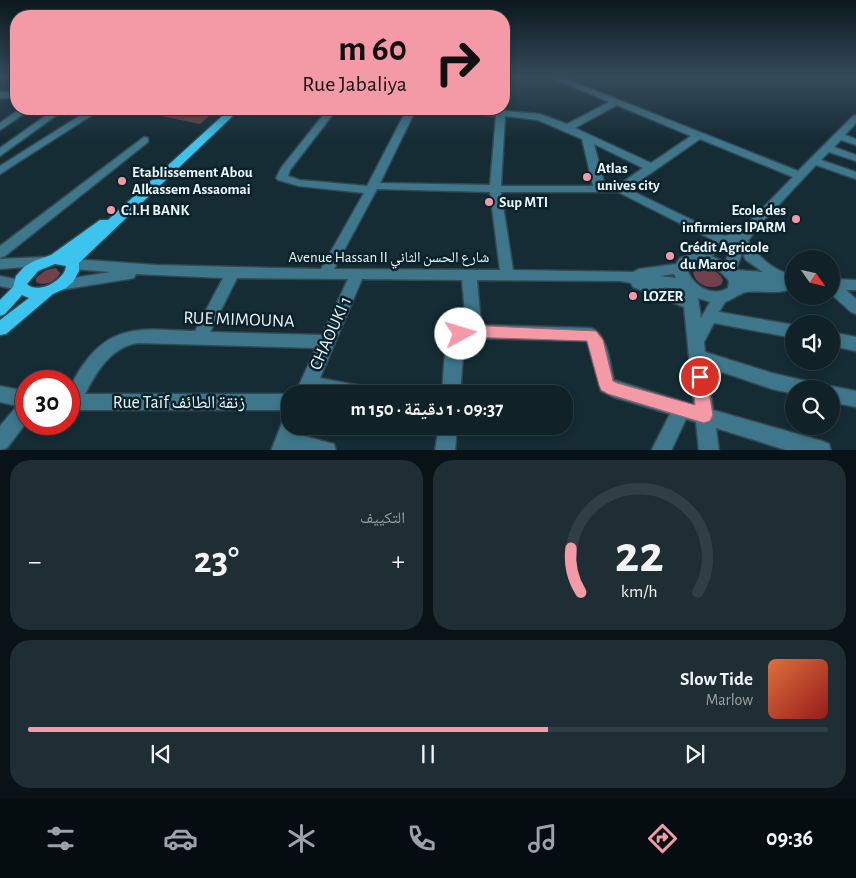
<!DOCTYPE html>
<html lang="ar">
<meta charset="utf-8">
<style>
body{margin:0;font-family:"Alegreya Sans","Noto Naskh Arabic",sans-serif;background:#1e2e34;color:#f1f3f6;direction:rtl;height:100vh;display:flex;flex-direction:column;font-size:19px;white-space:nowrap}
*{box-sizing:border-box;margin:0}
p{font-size:16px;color:#9ca3a8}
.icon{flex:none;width:28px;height:28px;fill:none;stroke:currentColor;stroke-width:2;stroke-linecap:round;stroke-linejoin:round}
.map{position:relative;height:450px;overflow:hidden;direction:ltr}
.side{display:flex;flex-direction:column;gap:10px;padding:10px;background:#091216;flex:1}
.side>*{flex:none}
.guide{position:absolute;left:10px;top:10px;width:500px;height:105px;border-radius:20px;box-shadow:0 2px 8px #0003,0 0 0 1px #303e45;direction:rtl;background:#f49aa7;color:#111;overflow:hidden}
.needle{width:32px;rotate:124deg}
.tools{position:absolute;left:785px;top:250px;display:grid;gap:10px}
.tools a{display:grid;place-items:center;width:55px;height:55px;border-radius:50%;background:#102128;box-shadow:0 2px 8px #0003,0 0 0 1px #303e45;font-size:25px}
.speed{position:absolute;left:15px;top:370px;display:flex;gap:10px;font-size:25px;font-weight:700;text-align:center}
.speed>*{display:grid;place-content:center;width:65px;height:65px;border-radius:50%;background:#102128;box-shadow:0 2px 8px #0003,0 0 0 1px #303e45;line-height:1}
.speed .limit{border:8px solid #d22;background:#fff;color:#111}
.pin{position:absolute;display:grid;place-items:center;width:42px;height:42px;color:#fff;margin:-21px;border:2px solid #fff;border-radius:50%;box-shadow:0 1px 5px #0007}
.me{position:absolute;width:55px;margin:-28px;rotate:84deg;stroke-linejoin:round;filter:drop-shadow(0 0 4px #0008)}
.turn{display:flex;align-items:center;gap:18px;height:105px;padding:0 20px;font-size:22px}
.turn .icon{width:65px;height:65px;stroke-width:2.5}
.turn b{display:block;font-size:35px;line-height:42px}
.big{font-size:38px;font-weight:700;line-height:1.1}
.side .widget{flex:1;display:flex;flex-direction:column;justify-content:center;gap:8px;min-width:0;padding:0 18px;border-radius:20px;background:#1e2e34}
.side .dial{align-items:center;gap:0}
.dial svg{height:130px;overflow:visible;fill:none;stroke:#303e45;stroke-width:7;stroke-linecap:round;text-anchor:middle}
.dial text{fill:#f1f3f6;stroke:none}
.song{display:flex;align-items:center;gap:15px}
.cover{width:60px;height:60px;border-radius:8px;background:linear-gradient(135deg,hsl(20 70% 55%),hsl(0 70% 35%))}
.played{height:5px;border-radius:2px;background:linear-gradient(90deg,#f49aa7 65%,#303e45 65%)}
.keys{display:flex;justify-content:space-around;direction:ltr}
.heat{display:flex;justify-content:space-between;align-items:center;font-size:28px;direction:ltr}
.side .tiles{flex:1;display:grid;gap:10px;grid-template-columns:1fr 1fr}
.widget:last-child{grid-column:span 2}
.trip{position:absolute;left:281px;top:385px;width:292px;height:50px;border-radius:20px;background:#102128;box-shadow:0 2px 8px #0003,0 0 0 1px #303e45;font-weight:700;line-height:50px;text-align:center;direction:rtl}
.menu{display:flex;height:80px;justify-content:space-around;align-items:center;background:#060d10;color:#9ca3a8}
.menu .icon{width:35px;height:35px}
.menu .current{color:#f49aa7}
.menu b{font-size:22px;color:#f1f3f6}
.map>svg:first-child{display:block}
</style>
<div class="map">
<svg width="856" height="451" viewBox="0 0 856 451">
<rect width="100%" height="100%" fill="#152c35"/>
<g fill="#714249">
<polygon points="128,109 217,109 200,124"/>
<path d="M699 267C709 267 718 270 723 280L721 285C710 290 695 285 693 272Z"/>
<path d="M56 268 60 273C56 281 45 287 36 282V278L46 270Z"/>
</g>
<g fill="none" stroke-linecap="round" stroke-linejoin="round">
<g stroke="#334851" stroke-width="3">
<g id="minor">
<polygon points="504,77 509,77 508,85 504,87"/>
<path d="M550 77H561L798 171 853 116 856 115V123L845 135 856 139V145L841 140 834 147 856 155V161L829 152 821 160 856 172V179L816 165 758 227 748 241C757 256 776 273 794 275V285C784 298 757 288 743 293 737 295 732 300 725 302L719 312 794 325V338L714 323 704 342 705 352 772 373 814 383 817 389H794V394L772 389 707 367 713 410 822 441 829 444 831 451H789L716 428 719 451H699L696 422 686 419 671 451H651L670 414 613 397 601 391 587 341 469 338 464 343 460 394H442C445 371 440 333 466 325L462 280 362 279 320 378 361 386 367 388 370 394 314 392 313 394H295L316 348 138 343C111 347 97 371 85 394H290V410H69C69 387 72 380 86 361 116 321 151 330 195 331L223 278 136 274 134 278 129 279 60 290 55 289 53 285 55 281 60 280 111 272 73 269 68 267 66 264 68 261 73 259 156 265 321 269 364 193 299 186 278 180 276 178 281 168 328 109H337L290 170 288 176 300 180 367 186 407 109H416L380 183 490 185 496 116 456 112 451 109 496 110 504 109V107L505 111 540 114 567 124 609 102ZM617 105 691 136 651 163 575 128ZM505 116 538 120 582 139 593 186H501ZM700 139 793 177 747 224 725 236 628 189ZM594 144 643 168 617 186H605ZM377 189 490 192 500 270 334 269ZM501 192H618L715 241 693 254 680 258 676 264 639 269 633 272 513 270ZM734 242 725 262 711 256ZM742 253 746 260 763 272 736 270ZM690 264C705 261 720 269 729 281L728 288C712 298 691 285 687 268ZM674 274 676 278 660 276ZM237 278 348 279 322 335 210 332ZM477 280 621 281 631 283 633 287 684 307 694 405 614 380C610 365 608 334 591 328L481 325ZM663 287 682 290 683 295ZM698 298 710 302 701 318Z"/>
<rect x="0" y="92" width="16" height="6"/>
<polygon points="20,109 31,109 0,130 0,123"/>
<polygon points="55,109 65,109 0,156 0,148"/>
<polygon points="89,110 92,111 92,115 0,174 0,166"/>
<polygon points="144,137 148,138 148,142 5,256 0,258 0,246"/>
<polygon points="44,257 49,259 51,262 49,265 0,269 0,259"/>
<polygon points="0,276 24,281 26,285 24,289 19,290 0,286"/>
<polygon points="831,279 856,280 856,290 846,290 856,299 856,314 851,312 831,294"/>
<polygon points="831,332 856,337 856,351 831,346"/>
<polygon points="0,386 26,391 26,423 7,448 0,450 0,426 17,406 0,402"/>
<polygon points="831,386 856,391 856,407 831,402 831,389 825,389"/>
<polygon points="290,417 290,426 299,426 296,434 334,444 336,451 271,451 283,420"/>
<polygon points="439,426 457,426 455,451 435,451"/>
</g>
</g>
<g stroke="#334851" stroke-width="3">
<path id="major" d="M230 109H240L79 263V271L73 282 66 288 53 294 6 334 0 335V320L29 298 22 295 5 314 0 316V300L13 287 16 276 24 267 34 261 51 255 100 220H108ZM55 264 66 266C65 280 38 295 27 284L38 271Z"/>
</g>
<use href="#minor" fill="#3e778b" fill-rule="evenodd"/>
<use href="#major" fill="#3cc4ee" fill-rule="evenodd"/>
</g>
<linearGradient id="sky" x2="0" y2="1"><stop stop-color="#0c181d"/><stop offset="0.55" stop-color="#354b5c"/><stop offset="1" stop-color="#354b5c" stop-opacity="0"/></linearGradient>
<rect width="856" height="140" fill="url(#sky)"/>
<polygon fill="#f49aa7" stroke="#9f646d" points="466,325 596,331 603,340 613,381 617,383 695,405 692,377 694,372 700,370 705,372 713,415 710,421 704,423 608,394 601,390 599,385 587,341 468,337 461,340 456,338 454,334 456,330"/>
<g fill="#f49aa7" stroke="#0b222b" stroke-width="2">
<circle cx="587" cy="177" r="5"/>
<circle cx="122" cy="181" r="5"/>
<circle cx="489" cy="202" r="5"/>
<circle cx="111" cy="210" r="5"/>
<circle cx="796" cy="219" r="5"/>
<circle cx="670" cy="256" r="5"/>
<circle cx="633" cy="296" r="5"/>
</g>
<g text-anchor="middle" stroke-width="5" stroke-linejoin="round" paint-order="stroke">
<g font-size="15" font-weight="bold" fill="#e9f7fc" stroke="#0b222b" text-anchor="start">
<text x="597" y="173">Atlas<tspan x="597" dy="17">unives city</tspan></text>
<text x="132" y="177">Etablissement Abou<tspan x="132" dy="17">Alkassem Assaomai</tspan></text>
<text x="499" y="207">Sup MTI</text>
<text x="121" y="215">C.I.H BANK</text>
<text x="786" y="215" text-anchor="end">Ecole des<tspan x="786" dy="17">infirmiers IPARM</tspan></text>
<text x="680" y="252">Crédit Agricole<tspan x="680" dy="17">du Maroc</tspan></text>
<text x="643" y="301">LOZER</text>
</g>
<g font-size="15" fill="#e9f7fc" stroke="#0b222b">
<text x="389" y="262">Avenue Hassan II شارع الحسن الثاني</text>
</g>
<g font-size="18" fill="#e9f7fc" stroke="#0b222b">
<text transform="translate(239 319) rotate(2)" y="6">RUE MIMOUNA</text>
<text transform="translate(330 333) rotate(-66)" y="6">CHAOUKI 1</text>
<text x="179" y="408">Rue Taïf زنقة الطائف</text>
</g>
</g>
</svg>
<div class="tools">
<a><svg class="needle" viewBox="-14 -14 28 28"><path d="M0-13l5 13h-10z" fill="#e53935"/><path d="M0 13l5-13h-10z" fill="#9ca3a8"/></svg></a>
<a><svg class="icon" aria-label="sound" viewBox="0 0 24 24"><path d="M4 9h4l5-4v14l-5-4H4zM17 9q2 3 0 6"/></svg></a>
<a><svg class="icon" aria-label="search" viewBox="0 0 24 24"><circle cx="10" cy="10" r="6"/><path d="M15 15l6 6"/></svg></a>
</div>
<div class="speed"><div class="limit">30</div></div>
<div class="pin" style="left:700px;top:377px;background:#d93025"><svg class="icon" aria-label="arrive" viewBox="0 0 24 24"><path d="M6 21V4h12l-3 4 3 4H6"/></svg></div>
<svg class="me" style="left:461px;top:334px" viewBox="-20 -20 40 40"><circle r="19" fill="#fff"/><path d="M0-13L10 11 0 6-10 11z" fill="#f49aa7"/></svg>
<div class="trip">09:37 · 1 دقيقة · 150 m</div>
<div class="guide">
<div class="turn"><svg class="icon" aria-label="right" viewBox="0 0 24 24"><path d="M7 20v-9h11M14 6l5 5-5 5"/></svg><div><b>60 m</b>Rue Jabaliya</div></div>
</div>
</div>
<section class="side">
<div class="tiles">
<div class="widget dial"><svg viewBox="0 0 100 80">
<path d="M14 69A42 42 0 1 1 86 69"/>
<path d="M14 69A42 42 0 0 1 8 42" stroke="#f49aa7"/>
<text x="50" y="56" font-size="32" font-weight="700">22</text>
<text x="50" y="72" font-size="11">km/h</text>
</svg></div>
<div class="widget"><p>التكييف</p>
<div class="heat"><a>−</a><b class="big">23°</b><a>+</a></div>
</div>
<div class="widget">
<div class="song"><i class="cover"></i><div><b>Slow Tide</b><p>Marlow</p></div></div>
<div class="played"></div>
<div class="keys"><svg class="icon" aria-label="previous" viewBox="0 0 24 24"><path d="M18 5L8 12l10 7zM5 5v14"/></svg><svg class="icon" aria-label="pause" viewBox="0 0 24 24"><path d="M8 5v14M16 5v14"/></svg><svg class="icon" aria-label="next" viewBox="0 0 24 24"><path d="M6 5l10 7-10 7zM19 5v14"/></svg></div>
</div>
</div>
</section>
<nav class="menu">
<b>09:36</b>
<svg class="icon current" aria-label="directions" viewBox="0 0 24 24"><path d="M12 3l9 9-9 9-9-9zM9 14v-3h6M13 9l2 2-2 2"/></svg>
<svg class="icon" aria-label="music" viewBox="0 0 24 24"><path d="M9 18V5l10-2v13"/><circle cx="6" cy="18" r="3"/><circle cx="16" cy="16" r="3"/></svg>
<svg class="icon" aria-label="phone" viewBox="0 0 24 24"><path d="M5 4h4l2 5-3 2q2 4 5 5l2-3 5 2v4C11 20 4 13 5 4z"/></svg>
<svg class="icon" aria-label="climate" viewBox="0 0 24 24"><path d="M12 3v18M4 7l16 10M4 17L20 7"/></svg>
<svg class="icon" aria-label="car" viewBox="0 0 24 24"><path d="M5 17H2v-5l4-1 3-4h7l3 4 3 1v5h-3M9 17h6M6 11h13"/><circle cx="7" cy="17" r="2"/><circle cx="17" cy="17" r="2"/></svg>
<svg class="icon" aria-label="filters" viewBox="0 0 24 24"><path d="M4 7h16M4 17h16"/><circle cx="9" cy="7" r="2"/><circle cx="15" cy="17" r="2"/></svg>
</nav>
